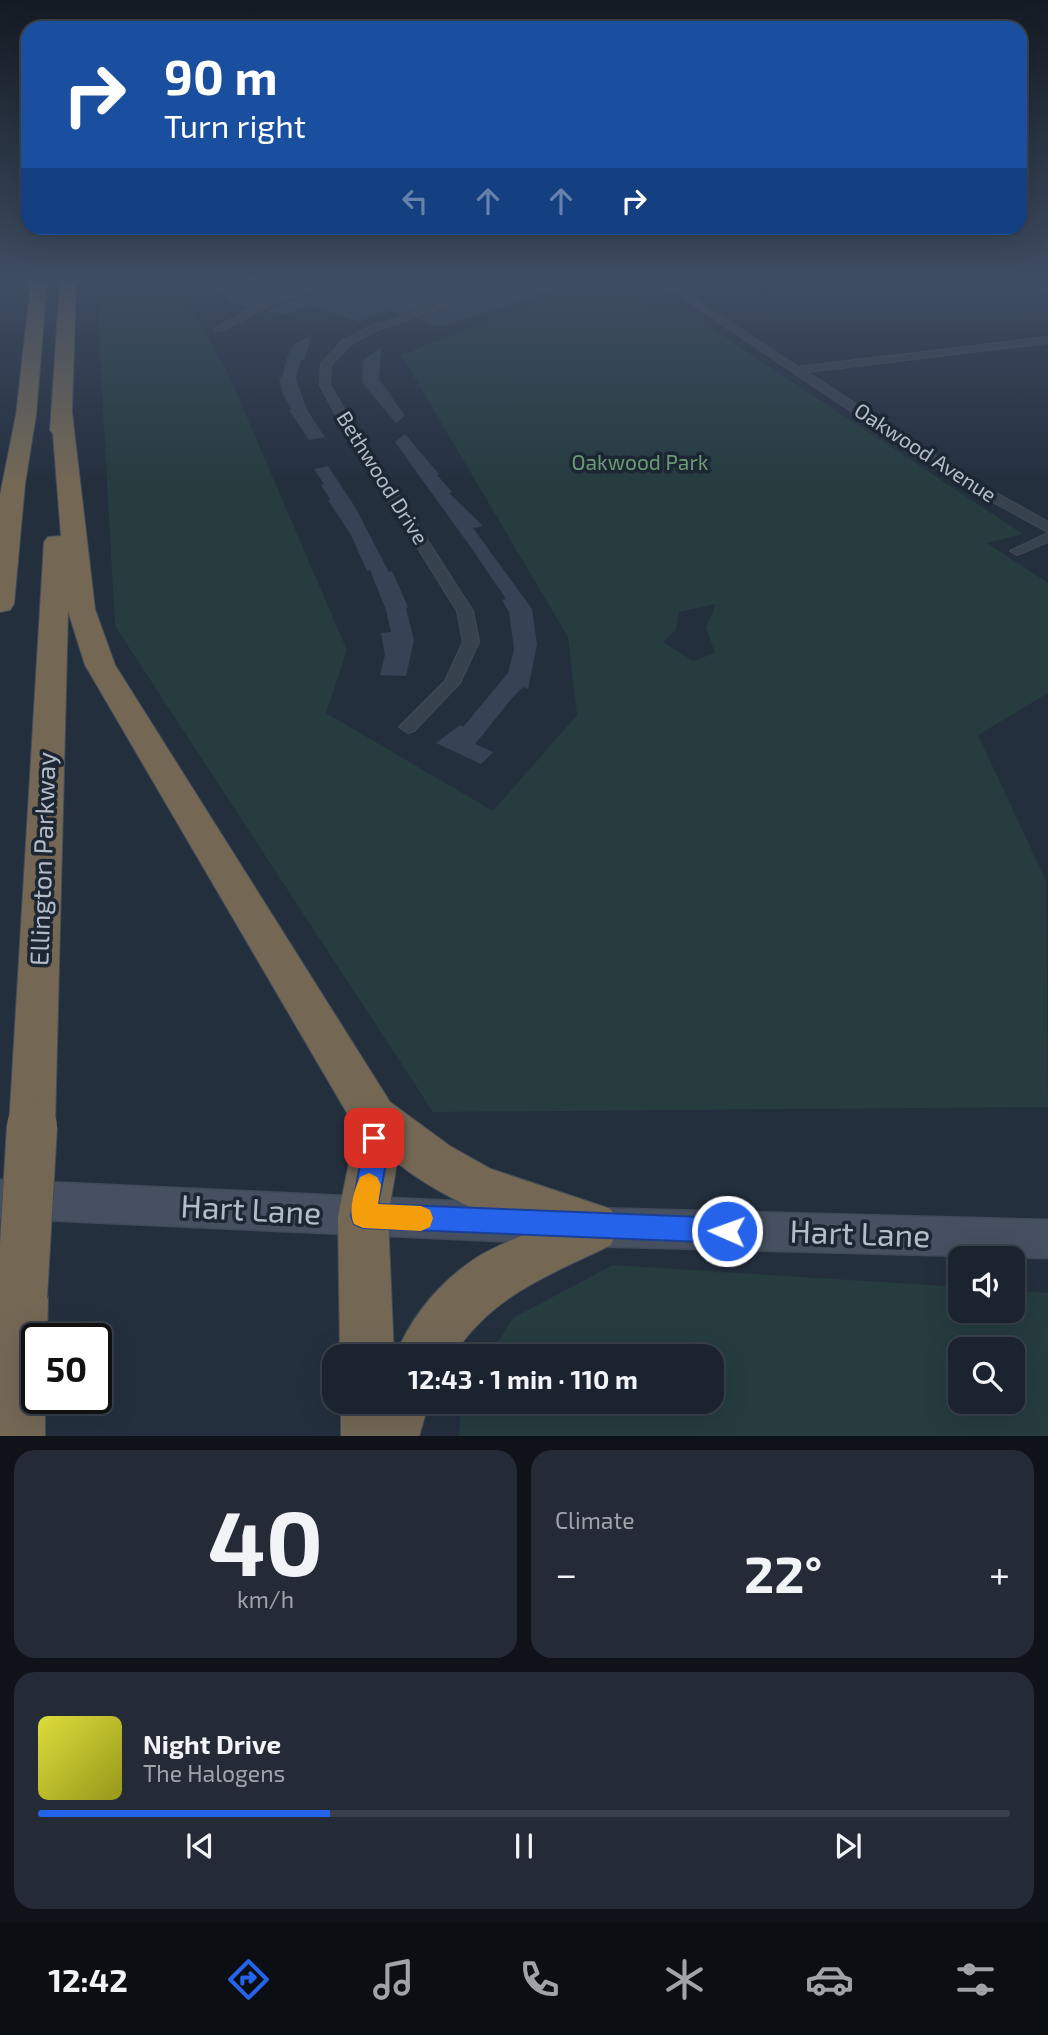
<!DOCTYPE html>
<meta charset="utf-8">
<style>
body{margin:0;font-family:"Exo 2",sans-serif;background:#242b36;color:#f1f3f6;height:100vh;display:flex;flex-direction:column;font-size:26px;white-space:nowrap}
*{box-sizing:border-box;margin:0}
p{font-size:23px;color:#a0a4aa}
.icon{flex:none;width:38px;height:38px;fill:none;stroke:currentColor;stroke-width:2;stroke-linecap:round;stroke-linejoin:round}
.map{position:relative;height:1436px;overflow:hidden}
.details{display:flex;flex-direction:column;gap:14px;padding:14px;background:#0f1319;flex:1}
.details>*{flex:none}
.banner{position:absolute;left:21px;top:21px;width:1006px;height:214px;border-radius:21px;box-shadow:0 7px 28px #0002,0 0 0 2px #39404a;background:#1a4fa0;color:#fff;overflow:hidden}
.fabs{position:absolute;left:948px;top:1246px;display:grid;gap:14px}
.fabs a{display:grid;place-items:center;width:77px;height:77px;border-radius:14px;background:#1b232e;box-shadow:0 7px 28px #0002,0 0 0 2px #39404a;font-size:35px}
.speed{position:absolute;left:21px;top:1323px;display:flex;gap:14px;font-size:35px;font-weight:700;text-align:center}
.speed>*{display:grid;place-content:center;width:91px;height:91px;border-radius:50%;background:#1b232e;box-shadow:0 7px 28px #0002,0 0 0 2px #39404a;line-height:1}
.speed .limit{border:4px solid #111;border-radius:10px;background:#fff;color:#111}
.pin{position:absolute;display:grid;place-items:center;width:60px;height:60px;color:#fff;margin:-30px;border-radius:14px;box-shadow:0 4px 10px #0006}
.me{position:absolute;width:77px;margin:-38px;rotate:272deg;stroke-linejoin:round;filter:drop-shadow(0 0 5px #0008)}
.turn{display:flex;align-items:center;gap:24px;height:147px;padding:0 28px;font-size:32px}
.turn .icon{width:91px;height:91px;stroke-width:2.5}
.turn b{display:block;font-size:49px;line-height:60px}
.lanes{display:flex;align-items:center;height:66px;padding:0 28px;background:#0003;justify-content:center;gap:35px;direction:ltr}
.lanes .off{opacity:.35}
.big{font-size:52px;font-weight:700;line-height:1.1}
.details .tile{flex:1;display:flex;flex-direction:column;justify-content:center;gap:10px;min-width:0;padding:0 24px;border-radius:21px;background:#242b36}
.details .dial{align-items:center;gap:0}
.dial b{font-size:91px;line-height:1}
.song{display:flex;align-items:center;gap:21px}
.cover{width:84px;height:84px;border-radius:10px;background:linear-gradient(135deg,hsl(60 70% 55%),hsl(60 70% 35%))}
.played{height:7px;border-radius:4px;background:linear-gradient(90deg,#2563eb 30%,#39404a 30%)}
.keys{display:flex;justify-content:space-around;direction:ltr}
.heat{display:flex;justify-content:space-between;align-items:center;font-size:38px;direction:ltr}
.details .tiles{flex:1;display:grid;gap:14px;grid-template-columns:1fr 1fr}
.tile:last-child{grid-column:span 2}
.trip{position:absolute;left:322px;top:1344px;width:402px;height:70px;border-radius:21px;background:#1b232e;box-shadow:0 7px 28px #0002,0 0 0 2px #39404a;font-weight:700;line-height:70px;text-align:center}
.tab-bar{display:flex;height:112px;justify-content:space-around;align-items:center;background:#0b0e12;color:#a0a4aa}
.tab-bar .icon{width:49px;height:49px}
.tab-bar .selected{color:#2563eb}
.tab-bar b{font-size:32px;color:#f1f3f6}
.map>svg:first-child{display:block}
</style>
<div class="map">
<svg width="1048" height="1437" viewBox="0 0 1048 1437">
<rect width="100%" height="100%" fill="#242f3e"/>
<g fill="#263c3f" fill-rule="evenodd">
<path d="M96 282H176L228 373 347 650 326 713 493 811 577 715 568 637 401 355 592 282H605L644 304 688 313 1023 534 987 543 1048 583V693L978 735 1046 881 1048 1107 433 1112 115 626ZM716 604 706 628 715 653 693 661 663 642 676 629 679 612Z"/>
<path d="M613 1265 961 1287V1311H1013V1290L1048 1293V1436H459L461 1402H712V1356H489L513 1318ZM1013 1349V1402H961V1349Z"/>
</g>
<g fill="#364354">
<polygon points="211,282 286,282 301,287 263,298 248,307 230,302"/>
<polygon points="364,282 394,282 414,289 415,282 499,282 401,314 390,310 358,322 310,305 284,315 265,311 316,292 324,294"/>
<polygon points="521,282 570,283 480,315 438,327 417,319 519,284"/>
<polygon points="312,335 304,360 301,360 296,379 307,410 325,437 309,440 289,410 292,409 283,395 279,377 282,377 288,355 295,344"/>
<polygon points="381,347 379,379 405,416 396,423 362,382 363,361"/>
<polygon points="405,434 439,474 437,475 452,492 449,493 483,526 473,528 532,609 537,644 528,689 523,687 513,697 475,744 493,752 481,764 436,743 460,725 463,727 508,673 514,649 509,612 502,600 506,599 472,549 395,442"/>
<polygon points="328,466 355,507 389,572 392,571 408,607 406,608 414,640 406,676 380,675 385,655 381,633 391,632 386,610 370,570 367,571 351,535 328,500 331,500 321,485 324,484 314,469"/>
</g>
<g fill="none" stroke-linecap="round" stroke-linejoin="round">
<g stroke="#414a57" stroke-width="2">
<g id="minor">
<polygon points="324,282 336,282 270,305 222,331 214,329 264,301"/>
<polygon points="506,282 518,282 375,331 350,345 331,365 330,385 352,423 473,611 479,642 460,683 414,731 408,733 399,727 445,681 463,642 457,611 340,423 320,385 321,364 342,341 369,327"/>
<polygon points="659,282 668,282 798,367 1048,337 1048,343 807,372 968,477 1048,522 1048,532 958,483"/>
<polygon points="1048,533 1048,542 1017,555 1010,551"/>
</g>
</g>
<g stroke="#414a57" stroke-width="3">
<polygon id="tertiary" points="1033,282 1048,282 1048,289"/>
</g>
<g stroke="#414a57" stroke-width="3">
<g id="secondary">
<polygon points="0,1180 540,1205 554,1210 559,1224 554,1238 540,1243 0,1218"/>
<polygon points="587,1208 1048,1220 1048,1258 587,1246 573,1241 568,1227 573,1213"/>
</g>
</g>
<g stroke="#434c59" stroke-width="2">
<g id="motorway">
<polygon points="31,282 47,282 36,415 25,484 14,604 10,610 0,612 0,495 16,415"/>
<path d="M60 282H76L72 412 95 609 115 665 390 1102 450 1146 491 1169 611 1209 618 1227 611 1245C548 1276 492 1295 453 1356H395C411 1317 438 1284 473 1260 490 1248 513 1240 532 1231 482 1214 438 1195 397 1163L388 1216 394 1356H340L338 1216 350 1158 351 1120 85 665 68 611 55 1126 48 1141 32 1148 16 1141 9 1126 44 542 48 537 61 536 53 434 50 430Z"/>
<polygon points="22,1271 40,1279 48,1297 47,1339 37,1339 37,1398 45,1398 45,1437 0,1437 0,1287 4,1279"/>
<polygon points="341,1402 429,1402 419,1437 341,1437"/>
</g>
</g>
<use href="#minor" fill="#38414e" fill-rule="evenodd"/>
<use href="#tertiary" fill="#38414e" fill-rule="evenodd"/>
<use href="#secondary" fill="#465061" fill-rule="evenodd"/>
<use href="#motorway" fill="#746855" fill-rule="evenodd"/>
<g stroke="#434c59" stroke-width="52" stroke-linecap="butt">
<polyline id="motorway-bridge" points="22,1297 32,1126"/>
</g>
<use href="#motorway-bridge" stroke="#746855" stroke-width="50"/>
</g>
<linearGradient id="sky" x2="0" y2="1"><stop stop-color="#141a22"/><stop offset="0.58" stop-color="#3f4d63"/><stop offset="1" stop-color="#3f4d63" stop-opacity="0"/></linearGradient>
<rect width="1048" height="483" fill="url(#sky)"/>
<path fill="#2563eb" stroke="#184099" stroke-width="2" d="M374 1126 382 1130C392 1152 382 1181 378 1204L727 1218 736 1222 740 1231 736 1239 727 1243 363 1228 354 1224 351 1216 366 1130Z"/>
<path fill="#f59e0b" d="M369 1173 377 1177 381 1185 378 1204 421 1206 430 1210 433 1218 430 1227 421 1231 363 1228 354 1224C348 1210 354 1191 360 1177Z"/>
<g text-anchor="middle" stroke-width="7" stroke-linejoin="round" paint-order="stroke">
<g font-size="21" fill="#b4bcc9" stroke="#1d2633">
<text transform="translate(925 453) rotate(33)" y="7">Oakwood Avenue</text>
<text transform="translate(382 478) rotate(58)" y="7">Bethwood Drive</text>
</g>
<g font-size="21" fill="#6b9a76" stroke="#1d2633">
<text x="640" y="470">Oakwood Park</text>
</g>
<g font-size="26" fill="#b4bcc9" stroke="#1d2633">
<text transform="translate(43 859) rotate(-88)" y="9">Ellington Parkway</text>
</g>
<g font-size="32" fill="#b4bcc9" stroke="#1d2633">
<text transform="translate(251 1210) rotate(3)" y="11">Hart Lane</text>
<text transform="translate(860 1234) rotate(2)" y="11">Hart Lane</text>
</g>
</g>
</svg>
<div class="fabs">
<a><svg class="icon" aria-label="sound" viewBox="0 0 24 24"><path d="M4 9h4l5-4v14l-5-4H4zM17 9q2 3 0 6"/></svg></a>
<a><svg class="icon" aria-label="search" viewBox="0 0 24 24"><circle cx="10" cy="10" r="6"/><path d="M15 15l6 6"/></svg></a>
</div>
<div class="speed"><div class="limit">50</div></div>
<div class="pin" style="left:374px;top:1138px;background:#d93025"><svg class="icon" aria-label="arrive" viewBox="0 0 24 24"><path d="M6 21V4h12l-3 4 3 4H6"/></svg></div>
<svg class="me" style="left:727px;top:1231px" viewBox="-20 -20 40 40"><circle r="17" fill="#2563eb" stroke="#fff" stroke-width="3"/><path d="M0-11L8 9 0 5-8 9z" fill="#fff"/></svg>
<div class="trip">12:43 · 1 min · 110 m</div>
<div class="banner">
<div class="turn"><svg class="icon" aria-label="right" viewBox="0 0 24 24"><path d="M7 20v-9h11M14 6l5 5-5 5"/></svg><div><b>90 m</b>Turn right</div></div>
<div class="lanes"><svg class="icon off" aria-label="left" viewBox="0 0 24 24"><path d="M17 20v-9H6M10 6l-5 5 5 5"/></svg><svg class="icon off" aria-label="ahead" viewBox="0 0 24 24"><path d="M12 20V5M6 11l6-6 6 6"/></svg><svg class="icon off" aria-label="ahead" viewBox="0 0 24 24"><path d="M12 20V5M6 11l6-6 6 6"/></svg><svg class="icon" aria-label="right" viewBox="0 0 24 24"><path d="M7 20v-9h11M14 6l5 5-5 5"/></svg></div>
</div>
</div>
<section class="details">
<div class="tiles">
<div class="tile dial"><b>40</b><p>km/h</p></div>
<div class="tile"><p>Climate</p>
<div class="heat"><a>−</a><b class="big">22°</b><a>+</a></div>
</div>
<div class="tile">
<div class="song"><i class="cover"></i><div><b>Night Drive</b><p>The Halogens</p></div></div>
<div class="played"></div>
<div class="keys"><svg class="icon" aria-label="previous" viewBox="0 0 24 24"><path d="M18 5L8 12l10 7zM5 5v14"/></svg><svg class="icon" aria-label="pause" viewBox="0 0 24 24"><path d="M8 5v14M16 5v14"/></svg><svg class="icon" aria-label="next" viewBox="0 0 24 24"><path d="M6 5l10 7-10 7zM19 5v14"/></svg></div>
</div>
</div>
</section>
<nav class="tab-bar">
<b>12:42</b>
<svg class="icon selected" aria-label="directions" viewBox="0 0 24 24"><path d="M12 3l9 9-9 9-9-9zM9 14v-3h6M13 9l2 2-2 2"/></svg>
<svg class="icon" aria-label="music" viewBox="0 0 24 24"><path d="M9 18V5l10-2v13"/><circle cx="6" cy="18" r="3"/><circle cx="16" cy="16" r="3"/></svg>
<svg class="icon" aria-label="phone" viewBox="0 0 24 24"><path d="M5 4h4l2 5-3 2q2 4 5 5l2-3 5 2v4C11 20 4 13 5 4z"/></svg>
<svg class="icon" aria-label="climate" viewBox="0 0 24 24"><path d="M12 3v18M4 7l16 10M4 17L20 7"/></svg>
<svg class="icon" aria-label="car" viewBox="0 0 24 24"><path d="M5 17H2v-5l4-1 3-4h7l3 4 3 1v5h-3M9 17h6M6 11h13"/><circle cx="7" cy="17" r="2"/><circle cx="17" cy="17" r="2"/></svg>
<svg class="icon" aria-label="filters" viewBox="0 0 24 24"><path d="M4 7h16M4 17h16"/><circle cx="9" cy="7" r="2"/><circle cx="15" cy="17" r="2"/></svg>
</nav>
